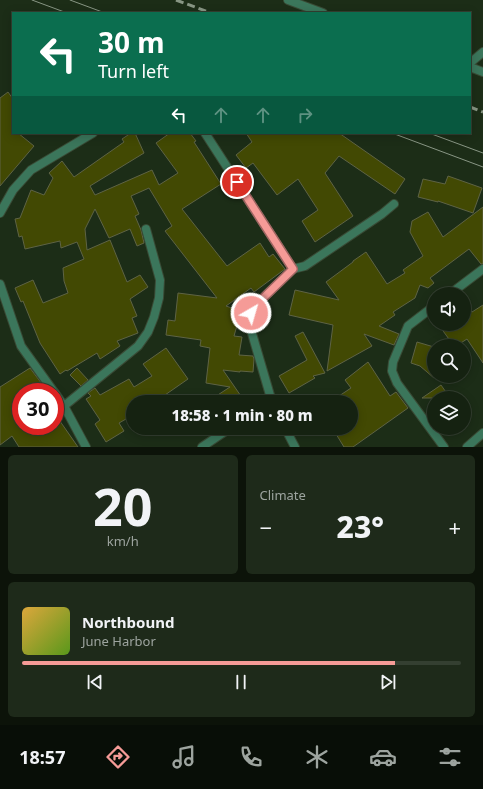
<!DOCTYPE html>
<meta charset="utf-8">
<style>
body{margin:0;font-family:"Noto Sans",sans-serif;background:#1e2a1a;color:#f1f3f6;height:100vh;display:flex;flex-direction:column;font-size:15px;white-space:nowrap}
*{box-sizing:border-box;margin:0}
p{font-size:13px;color:#9da49f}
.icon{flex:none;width:22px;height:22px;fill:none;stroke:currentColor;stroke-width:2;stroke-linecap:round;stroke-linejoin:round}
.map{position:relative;height:447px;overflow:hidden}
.panel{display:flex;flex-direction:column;gap:8px;padding:8px;background:#0c1309;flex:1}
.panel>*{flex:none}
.hud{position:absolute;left:12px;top:12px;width:459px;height:122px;border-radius:0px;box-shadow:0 2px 10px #0003,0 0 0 1px #343f31;background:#0b6e4f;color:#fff;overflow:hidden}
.buttons{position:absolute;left:427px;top:287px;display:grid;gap:8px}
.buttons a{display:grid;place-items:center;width:44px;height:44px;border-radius:50%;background:#152211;box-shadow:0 2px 10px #0003,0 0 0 1px #343f31;font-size:20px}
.speed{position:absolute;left:12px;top:383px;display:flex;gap:8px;font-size:20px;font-weight:700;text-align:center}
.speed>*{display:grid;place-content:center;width:52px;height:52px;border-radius:50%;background:#152211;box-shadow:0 2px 10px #0003,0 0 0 1px #343f31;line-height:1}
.speed .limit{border:6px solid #d22;background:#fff;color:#111}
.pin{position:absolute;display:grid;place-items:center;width:34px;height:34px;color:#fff;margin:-17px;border:2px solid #fff;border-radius:50%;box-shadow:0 1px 4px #0007}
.me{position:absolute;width:44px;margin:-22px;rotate:38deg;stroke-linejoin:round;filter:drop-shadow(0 0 3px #0008)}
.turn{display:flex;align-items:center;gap:14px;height:84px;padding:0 20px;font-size:18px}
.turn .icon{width:52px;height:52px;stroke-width:2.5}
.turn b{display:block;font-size:28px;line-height:34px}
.lanes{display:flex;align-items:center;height:38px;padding:0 20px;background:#0003;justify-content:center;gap:20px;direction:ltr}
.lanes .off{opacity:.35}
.big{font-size:30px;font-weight:800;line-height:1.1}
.panel .tile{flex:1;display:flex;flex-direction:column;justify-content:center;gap:6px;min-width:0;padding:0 14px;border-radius:6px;background:#1e2a1a}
.panel .dial{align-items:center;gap:0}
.dial b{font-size:52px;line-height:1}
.song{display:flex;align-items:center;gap:12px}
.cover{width:48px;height:48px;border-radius:6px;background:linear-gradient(135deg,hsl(40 70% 55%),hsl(90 70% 35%))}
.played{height:4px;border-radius:2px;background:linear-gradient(90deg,#f59b97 85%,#343f31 85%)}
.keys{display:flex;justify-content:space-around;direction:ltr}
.heat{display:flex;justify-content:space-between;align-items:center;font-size:22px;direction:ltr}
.panel .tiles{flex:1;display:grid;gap:8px;grid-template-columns:1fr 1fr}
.tile:last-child{grid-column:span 2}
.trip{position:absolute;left:126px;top:395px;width:232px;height:40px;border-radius:20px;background:#152211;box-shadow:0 2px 10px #0003,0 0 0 1px #343f31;font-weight:800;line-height:40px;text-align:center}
.menu{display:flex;height:64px;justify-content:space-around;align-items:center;background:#080e07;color:#9da49f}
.menu .icon{width:28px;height:28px}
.menu .current{color:#f59b97}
.menu b{font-size:18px;color:#f1f3f6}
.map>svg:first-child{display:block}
</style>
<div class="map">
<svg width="483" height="447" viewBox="0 0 483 447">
<rect width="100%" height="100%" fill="#1c2d17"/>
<g fill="#424903" stroke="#5e6345">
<polygon points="8,92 13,99 13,133 18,133 34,146 0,186 0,98"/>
<polygon points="131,133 135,133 144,153 90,186 95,195 152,170 159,185 178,173 156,143 170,133 190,133 196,141 194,142 221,184 182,209 227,266 260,243 269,257 273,254 285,269 254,292 251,288 226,306 240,311 240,315 234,336 242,337 239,355 253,356 254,359 253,372 240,371 240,372 223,370 245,402 207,402 230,387 206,383 210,348 200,346 201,340 166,335 168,320 175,321 178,293 217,298 165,231 172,226 149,188 131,196 139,214 135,216 141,230 144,243 137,246 130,229 109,238 95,209 85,229 87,250 110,240 127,282 140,275 148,287 130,299 137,316 132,318 138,333 117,341 120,346 100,359 97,353 67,371 66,370 60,374 40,343 23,301 21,302 15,288 33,280 43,303 68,293 64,281 63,268 84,259 77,242 61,248 60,241 25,249 22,236 19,237 15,219 20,218 31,190 44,195 53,178 49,173 62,161 74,177 124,142 122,139"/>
<polygon points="246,133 339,133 405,179 395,194 339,156 325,173 353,216 315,242 302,221 318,210 298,179 277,195 253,163 246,168 236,155 252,142"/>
<polygon points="448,176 482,188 473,213 438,201 438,202 418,197 423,179 445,184"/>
<polygon points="483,207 483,264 481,264 469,249 430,278 434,283 428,288 420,285 415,298 393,312 395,315 379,326 399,334 394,345 364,334 372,346 327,371 333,325 289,315 295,290 339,300 326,282 353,262 353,261 366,252 387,284 405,273 403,270 423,256 410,232 412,221 428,212 443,237"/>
<polygon points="464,301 472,312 483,305 483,363 467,339 456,346 454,346 438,324 464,324"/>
<polygon points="303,332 325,373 313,376 315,378 289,393 279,376 307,360 295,336"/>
<polygon points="417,342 434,347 434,378 420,366 411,363"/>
<polygon points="166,348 188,379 165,395 170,402 133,402 133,415 119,423 124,431 106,442 95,424 100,420 86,399 91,396 88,393 95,388 100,395 129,379 134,387 152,376 143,364"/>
<polygon points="368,362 390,396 396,392 408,408 353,447 344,447 336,434 345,428 351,428 351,402 330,402 351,388 345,380"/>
<polygon points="30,368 42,384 30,392 21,392 21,426 55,426 55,414 78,447 19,447 12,436 0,445 0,387"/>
<polygon points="77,368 88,380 81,386 70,375"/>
<polygon points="441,385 450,398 422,398"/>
</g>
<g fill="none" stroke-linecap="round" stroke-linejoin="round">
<g stroke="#394a35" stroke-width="10">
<g id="street">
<polyline points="288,0 323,13"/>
<polyline points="470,63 483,52"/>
<polyline points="470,67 483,72"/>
<polyline points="205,133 293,269"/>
<polyline points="0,213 13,190 31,170 93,133"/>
<polyline points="0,284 21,346 54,392"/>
<polyline points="450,294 483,269"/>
<polyline points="434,306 408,326 393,362 392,371 397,383 444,447"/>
<polyline points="55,393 64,406 86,447"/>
<polyline points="272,402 251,330 251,313 257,304 293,269 305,266 382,214 394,204"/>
<polyline points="64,406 138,346 148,332 154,317 159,298 160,280 146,229"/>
<polyline points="285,428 295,447"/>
<polyline points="202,447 230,428"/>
<polyline points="467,447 483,433"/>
</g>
</g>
<use href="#street" stroke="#3b765b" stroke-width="8"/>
<g stroke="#889684" stroke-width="1">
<polyline points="32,0 67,13"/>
<polyline points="70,0 105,13"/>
<polyline points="392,133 483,167"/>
<polyline points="429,133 483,153"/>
</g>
<g stroke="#889684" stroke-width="3" stroke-dasharray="8 4" stroke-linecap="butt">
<polyline points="176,0 211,13"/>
<polyline points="470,107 483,112"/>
</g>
</g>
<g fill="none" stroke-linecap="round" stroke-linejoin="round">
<g stroke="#9f6562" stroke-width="10">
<polyline id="route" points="237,182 293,269 257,304 251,313"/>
</g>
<use href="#route" stroke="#f59b97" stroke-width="7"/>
</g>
</svg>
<div class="buttons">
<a><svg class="icon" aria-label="sound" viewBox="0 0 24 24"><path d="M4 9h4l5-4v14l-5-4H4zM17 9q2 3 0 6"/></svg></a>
<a><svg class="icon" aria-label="search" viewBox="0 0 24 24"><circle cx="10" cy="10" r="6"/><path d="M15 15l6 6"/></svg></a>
<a><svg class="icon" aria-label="layers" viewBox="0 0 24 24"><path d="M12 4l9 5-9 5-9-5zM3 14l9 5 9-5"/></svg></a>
</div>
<div class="speed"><div class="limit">30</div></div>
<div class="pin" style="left:237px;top:182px;background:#d93025"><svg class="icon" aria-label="arrive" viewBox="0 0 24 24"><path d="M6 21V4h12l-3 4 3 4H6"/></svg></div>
<svg class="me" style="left:251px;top:313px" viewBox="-20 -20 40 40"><circle r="17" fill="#f59b97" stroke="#fff" stroke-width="3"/><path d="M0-11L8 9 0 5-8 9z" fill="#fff"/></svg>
<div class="trip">18:58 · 1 min · 80 m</div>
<div class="hud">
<div class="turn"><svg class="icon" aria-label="left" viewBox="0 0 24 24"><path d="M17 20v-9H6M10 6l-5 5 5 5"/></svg><div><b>30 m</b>Turn left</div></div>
<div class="lanes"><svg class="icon" aria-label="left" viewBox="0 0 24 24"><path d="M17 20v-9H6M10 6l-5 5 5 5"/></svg><svg class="icon off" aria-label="ahead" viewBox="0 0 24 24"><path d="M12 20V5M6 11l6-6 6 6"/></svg><svg class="icon off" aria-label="ahead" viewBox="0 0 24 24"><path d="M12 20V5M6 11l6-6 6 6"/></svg><svg class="icon off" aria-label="right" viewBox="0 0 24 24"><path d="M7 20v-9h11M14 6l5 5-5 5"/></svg></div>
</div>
</div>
<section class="panel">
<div class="tiles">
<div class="tile dial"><b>20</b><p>km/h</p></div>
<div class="tile"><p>Climate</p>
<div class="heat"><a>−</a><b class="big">23°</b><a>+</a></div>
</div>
<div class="tile">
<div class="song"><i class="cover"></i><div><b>Northbound</b><p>June Harbor</p></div></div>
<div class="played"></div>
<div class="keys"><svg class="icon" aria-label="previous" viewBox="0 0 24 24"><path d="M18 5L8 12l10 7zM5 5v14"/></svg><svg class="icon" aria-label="pause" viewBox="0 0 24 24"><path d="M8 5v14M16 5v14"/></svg><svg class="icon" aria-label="next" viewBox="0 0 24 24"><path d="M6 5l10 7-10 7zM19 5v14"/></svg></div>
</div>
</div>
</section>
<nav class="menu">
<b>18:57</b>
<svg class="icon current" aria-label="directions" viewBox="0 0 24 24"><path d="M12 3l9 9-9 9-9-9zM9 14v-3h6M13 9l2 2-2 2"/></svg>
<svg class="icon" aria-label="music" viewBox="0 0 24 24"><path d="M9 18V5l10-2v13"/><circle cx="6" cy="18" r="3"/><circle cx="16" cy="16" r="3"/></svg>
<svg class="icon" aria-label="phone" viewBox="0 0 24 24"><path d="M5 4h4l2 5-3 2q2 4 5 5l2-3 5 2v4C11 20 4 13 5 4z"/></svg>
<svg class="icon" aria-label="climate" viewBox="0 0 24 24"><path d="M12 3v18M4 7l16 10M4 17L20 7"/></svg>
<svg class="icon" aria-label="car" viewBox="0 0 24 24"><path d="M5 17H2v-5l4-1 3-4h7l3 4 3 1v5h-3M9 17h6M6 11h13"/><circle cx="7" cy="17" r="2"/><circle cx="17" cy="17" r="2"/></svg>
<svg class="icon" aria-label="filters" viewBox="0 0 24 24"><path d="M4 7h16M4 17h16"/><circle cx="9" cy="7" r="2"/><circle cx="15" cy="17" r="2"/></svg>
</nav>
